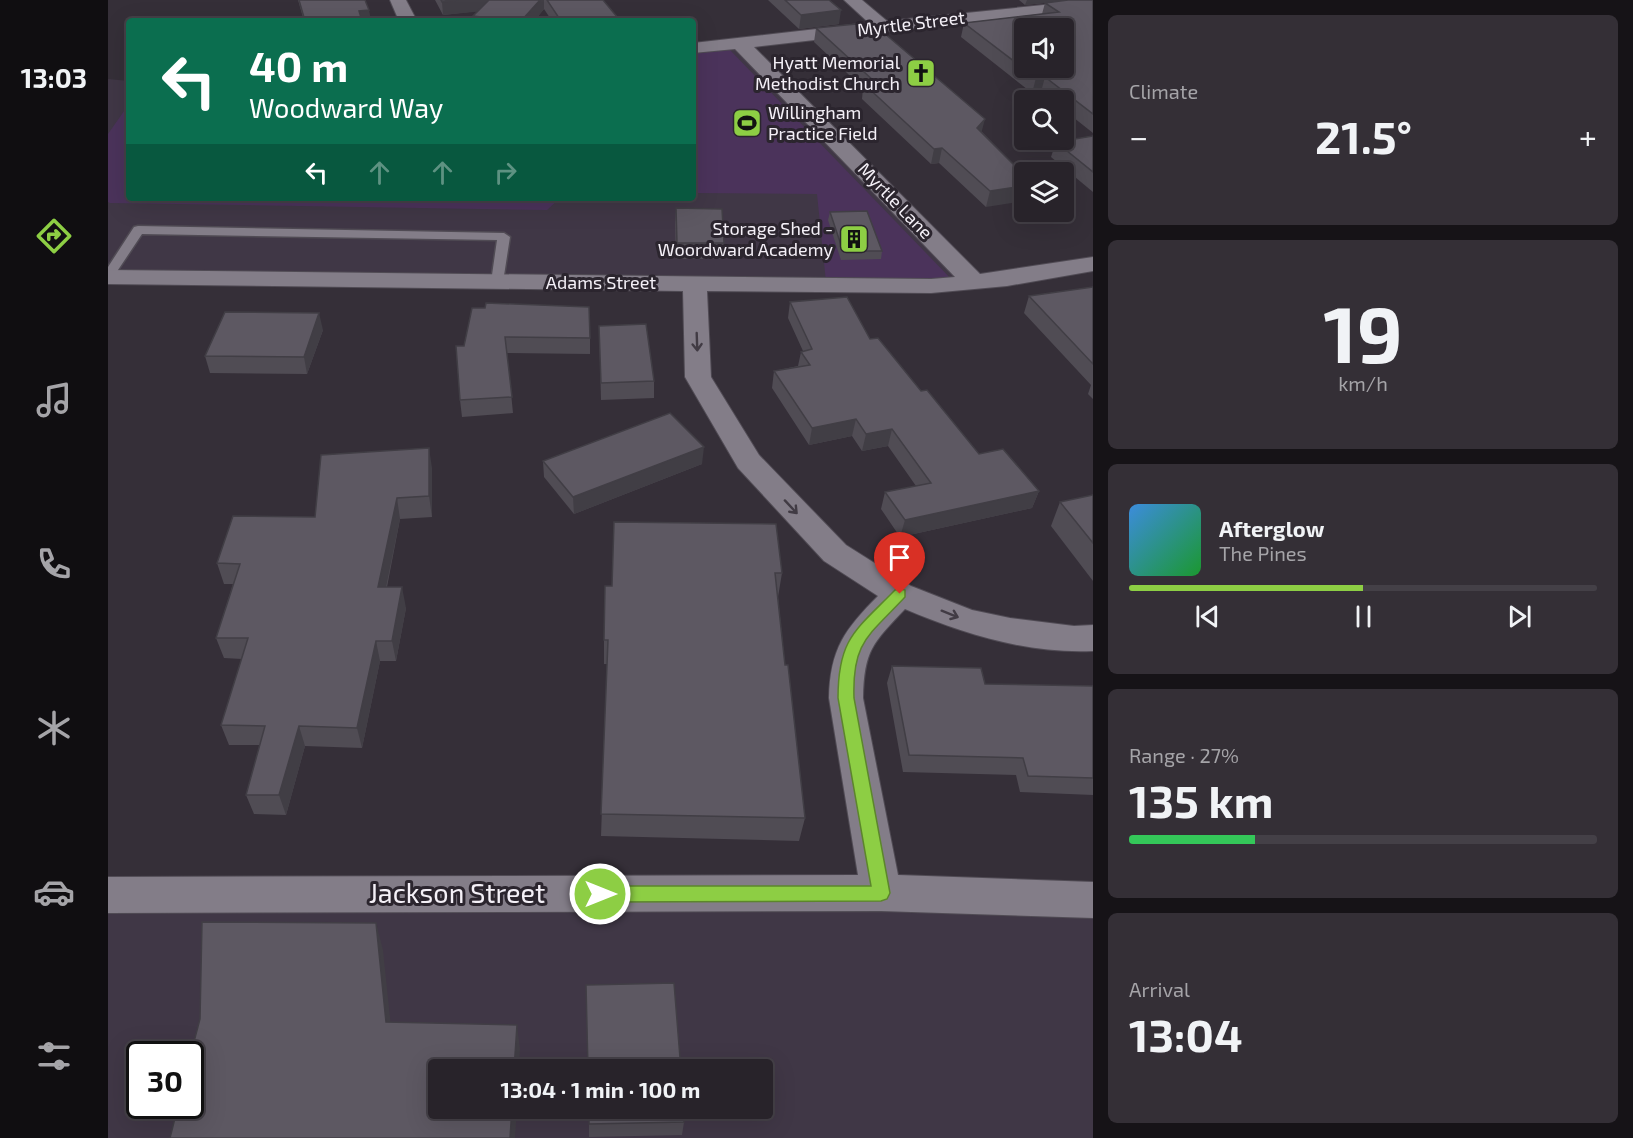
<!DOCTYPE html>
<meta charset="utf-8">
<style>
body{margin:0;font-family:"Exo 2",sans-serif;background:#342f36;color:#f1f3f6;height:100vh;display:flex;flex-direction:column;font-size:22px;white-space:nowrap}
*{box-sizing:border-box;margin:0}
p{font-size:20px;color:#a5a4a8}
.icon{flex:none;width:33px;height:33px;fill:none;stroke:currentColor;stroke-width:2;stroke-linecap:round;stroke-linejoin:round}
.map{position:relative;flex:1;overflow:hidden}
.sheet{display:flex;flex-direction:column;gap:15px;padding:15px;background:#161317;width:540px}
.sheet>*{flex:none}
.guide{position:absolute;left:18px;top:18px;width:570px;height:183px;border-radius:6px;box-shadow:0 6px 24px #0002,0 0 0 2px #444047;background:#0b6e4f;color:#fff;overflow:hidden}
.controls{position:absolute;left:906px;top:18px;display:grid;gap:12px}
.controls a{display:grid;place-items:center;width:60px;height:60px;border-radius:6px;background:#28232a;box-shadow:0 6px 24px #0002,0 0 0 2px #444047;font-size:30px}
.speed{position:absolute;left:18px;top:1041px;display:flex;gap:12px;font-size:30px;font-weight:700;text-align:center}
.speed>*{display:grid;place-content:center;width:78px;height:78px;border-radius:50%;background:#28232a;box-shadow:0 6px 24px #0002,0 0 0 2px #444047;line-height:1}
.speed .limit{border:3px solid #111;border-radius:9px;background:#fff;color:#111}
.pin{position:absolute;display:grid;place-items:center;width:51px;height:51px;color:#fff;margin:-62px -26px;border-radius:50% 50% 50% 0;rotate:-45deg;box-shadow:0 0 6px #0007}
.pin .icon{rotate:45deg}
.me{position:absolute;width:66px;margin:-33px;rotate:90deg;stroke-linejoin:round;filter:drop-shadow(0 0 4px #0008)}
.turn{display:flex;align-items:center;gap:21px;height:126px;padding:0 24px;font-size:27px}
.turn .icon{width:78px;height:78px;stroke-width:2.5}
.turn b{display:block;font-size:42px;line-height:51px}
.lanes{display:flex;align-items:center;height:57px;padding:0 24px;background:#0003;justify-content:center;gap:30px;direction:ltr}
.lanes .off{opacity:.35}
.big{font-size:45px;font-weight:700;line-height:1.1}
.sheet .tile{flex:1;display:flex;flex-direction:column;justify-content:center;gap:9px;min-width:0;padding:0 21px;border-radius:9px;background:#342f36}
.sheet .dial{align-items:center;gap:0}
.dial b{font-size:78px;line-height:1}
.song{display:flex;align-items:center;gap:18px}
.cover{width:72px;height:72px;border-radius:9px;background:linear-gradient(135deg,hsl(210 70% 55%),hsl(130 70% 35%))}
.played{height:6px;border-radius:3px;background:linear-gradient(90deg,#8dce44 50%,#444047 50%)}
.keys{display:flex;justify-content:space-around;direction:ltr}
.heat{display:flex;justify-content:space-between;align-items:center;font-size:33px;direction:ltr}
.charge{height:9px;border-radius:4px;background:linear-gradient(90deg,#34c759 27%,#444047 0)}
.trip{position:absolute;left:320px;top:1059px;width:345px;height:60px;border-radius:6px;background:#28232a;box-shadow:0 6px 24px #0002,0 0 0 2px #444047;font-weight:700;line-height:60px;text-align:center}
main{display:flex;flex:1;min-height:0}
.dock{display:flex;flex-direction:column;width:108px;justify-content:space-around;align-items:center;background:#100e11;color:#a5a4a8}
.dock .icon{width:42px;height:42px}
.dock .on{color:#8dce44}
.dock b{font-size:27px;color:#f1f3f6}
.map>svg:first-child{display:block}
</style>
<main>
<nav class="dock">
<b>13:03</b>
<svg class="icon on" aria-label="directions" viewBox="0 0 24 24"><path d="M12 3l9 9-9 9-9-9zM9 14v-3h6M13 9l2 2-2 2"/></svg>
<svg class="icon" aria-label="music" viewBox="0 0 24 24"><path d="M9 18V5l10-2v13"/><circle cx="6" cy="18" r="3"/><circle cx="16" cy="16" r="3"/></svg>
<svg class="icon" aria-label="phone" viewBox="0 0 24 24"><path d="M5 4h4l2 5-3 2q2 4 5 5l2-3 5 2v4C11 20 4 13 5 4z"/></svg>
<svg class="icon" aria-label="climate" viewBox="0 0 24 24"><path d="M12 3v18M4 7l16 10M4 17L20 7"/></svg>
<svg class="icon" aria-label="car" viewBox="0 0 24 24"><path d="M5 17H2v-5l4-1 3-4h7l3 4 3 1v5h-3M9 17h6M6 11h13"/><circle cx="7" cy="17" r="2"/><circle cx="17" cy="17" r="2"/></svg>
<svg class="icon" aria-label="filters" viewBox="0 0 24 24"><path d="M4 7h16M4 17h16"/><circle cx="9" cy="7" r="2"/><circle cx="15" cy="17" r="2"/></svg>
</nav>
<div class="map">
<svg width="985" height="1138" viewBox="0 0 985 1138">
<rect width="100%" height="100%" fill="#352f38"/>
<g fill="#403746" fill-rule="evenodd">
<polygon points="634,47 870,282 0,280 0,79 21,81 21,198 585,198 585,52"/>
<path d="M0 908 985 910V1138H0ZM32 1054H82V1106H32ZM330 1070H654V1108H330Z"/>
</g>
<g fill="#4b335b">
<polygon points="621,49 846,282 718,282 709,194 585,193 585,52"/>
<polygon points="21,104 21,198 452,198 439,210 2,203 0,202 0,134"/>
</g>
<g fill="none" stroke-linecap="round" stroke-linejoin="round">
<g stroke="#504b54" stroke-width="3">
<polygon id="service" points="30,226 396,233 402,237 395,282 389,286 383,282 389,240 34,234 4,279 0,280 0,267 26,227"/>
</g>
<g stroke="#504b54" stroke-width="2">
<g id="minor">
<polygon points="282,0 298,0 309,21 291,21"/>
<path d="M736 0H754L779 21 985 0V8L646 47 872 274 985 257V271L899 286 823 293 599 291 603 377 651 455 738 545 803 586 864 610 902 618 966 626 985 625V651C920 654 856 634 797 609 765 643 756 650 755 698L790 875 985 882V918L773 911 0 913V877L750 875 721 698C722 649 737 629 770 596L716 561 630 468 577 377 575 291 0 284V270L823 279 847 277 627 49 585 53V43L761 23Z"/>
</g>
</g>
<use href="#service" fill="#837d88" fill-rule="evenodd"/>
<use href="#minor" fill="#837d88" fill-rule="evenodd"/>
</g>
<g fill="#504c54">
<polygon points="190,0 257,0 261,10 262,21 196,21"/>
<polygon points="327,0 495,0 510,21 444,21 436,9 426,21 366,21 365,16 370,11 335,15"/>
<polygon points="660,0 721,0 731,24 691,29"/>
<polygon points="911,0 985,0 985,133 956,110 956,100 944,100 933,92 924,93 853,37 856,23 934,14 937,3 917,5"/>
<polygon points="708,28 874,132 916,175 878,207 831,163 823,164 754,99 755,88 706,42"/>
<polygon points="985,136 985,192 943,157 948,142"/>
<polygon points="568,208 616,243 615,259 568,259 567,224"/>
<polygon points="722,212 774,251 773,259 733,260 720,220"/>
<polygon points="985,287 985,399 980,394 983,385 916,313 921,296"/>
<polygon points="682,302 762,339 813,391 871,454 931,491 924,508 792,537 773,509 777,492 808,486 780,446 754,451 744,436 701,445 664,388 666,371 690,366 693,352 695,351 680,318"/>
<polygon points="364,308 482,338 482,354 399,353 405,413 354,417 352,400 356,346"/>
<polygon points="491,326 546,381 546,398 493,400"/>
<polygon points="215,330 199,374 102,373 97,356"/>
<polygon points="435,461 594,464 466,514 436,477"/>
<polygon points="324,468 324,517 292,519 279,587 298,608 288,661 272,661 254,748 197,746 178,815 146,814 138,795 152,745 121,745 113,725 134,659 116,658 108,638 125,584 116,584 109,563"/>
<polygon points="985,495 985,581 943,526 952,502"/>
<polygon points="506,522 674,573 670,597 677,665 697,818 691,841 493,836 499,664 496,664 496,640 504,586"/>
<polygon points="784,666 877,684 985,686 985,795 912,792 908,775 795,772 779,683"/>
<polygon points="481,1108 576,1122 574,1135 481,1137"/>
</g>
<g fill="#413e45">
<polygon points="350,0 385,0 386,10 335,15 334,2"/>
<polygon points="432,0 436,0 436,9 426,21 413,21"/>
<polygon points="919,0 963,0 917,5"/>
<polygon points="261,10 262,21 253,21 251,11"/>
<polygon points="733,10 731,24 691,29 693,15"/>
<polygon points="510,18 510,21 484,21"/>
<polygon points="937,77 933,92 924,93 928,78"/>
<polygon points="877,119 873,134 869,128"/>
<polygon points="834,148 831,163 823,164 826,149"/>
<polygon points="916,186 916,201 878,207 882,191"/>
<polygon points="211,313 215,330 199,374 196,357"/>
<polygon points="748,419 744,436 701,445 704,428"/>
<polygon points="784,429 780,446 754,451 758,434"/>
<polygon points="596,447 594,464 466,514 465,497"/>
<polygon points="321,448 324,468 324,517 321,496"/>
<polygon points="931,491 924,508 792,537 797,520"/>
<polygon points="289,498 292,519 274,607 270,587"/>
<polygon points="294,587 298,608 288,661 284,641"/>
<polygon points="268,641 272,661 254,748 249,728"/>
<polygon points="191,726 197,746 178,815 171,795"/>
<polygon points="268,923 275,950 285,1046 278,1022"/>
<polygon points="409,1025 412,1049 411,1070 406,1070"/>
<polygon points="404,1108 409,1108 407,1138 402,1138"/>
</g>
<g fill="#5d5862" stroke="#413e45" stroke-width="1.5" fill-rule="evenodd">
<polygon points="191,0 257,0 261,10 251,11 254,21 197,21"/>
<polygon points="333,0 350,0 334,2"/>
<polygon points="381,0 432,0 413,21 405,21 365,16"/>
<polygon points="439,0 495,0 510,18 484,21 453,21"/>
<polygon points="677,0 721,0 733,10 693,15"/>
<path d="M960 0H985V114L937 77 928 78 856 23 951 12 937 3ZM916 28H956V68H916Z"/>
<polygon points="748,24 760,35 776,33 877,119 869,128 916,175 916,186 882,191 834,148 826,149 756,84 767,82 708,28"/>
<polygon points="985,136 985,172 948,142"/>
<polygon points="568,208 614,209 616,243 569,243"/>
<polygon points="759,211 774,251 735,251 722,212"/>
<polygon points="985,287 985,364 921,296"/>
<polygon points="739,297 762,339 770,338 813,391 819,390 871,454 895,449 931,491 797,520 777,492 823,483 784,429 758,434 748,419 704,428 666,371 702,365 693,352 704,349 682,302"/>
<polygon points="378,303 481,307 482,338 397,337 404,397 352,400 348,346 356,346 364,308 377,308"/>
<polygon points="117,312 211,313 196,357 97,356"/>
<polygon points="538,324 546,381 493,383 491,326"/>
<polygon points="562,413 596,447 465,497 435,461"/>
<polygon points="321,448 321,496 289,498 270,587 294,587 284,641 268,641 249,728 191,726 171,795 138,795 157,726 113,725 140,638 108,638 132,564 109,563 125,516 207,517 213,455"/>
<polygon points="985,495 985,543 952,502"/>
<polygon points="506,522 668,524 674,573 667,573 677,665 680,665 697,818 493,814 500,640 496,640 497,586 504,586"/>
<polygon points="784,666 873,668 877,684 985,686 985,778 920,776 915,758 801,755"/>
<polygon points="94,922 268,923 278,1022 409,1025 406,1070 330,1070 330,1108 404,1108 402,1138 62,1138 70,1106 82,1106 82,1057 92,1019"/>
<polygon points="566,983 573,1070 480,1070 478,985"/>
<polygon points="481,1108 575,1108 576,1122 481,1124"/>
</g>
<defs><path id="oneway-shaft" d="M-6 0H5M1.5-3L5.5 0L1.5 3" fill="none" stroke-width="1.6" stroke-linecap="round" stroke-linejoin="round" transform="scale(1.5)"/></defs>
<g stroke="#413b44">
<use href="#oneway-shaft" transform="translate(589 342) rotate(88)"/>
<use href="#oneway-shaft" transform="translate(683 507) rotate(47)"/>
<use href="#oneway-shaft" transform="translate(842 614) rotate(22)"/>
</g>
<path fill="#8dce44" stroke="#5c862c" stroke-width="1.5" d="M792 589 797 590V597C761 636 744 641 746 698L782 893 779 899 773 901 492 902 486 900 483 894 486 889 492 886H763L730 698C730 638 748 630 787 590Z"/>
<defs>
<g id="church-square" transform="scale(1.5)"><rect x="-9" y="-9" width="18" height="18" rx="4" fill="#8dce44" stroke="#2b252e"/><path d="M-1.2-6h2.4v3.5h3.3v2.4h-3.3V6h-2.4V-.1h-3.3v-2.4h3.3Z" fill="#111"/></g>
<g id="stadium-square" transform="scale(1.5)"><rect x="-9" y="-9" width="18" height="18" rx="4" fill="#8dce44" stroke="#2b252e"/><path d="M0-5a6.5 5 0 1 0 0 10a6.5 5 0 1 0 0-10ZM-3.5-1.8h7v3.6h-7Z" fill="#111"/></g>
<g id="building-square" transform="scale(1.5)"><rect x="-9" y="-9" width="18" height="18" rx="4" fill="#8dce44" stroke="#2b252e"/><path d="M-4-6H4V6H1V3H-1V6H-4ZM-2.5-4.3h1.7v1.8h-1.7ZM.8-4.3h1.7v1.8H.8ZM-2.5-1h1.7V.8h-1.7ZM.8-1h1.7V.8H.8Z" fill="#111"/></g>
</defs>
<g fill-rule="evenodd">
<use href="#church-square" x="813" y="73"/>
<use href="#stadium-square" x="639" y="123"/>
<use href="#building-square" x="746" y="239"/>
</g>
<g text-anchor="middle" stroke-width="6" stroke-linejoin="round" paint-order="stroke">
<g font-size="18" fill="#f4f0f7" stroke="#2b252e">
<text transform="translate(803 24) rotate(-7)" y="6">Myrtle Street</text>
<text transform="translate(787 201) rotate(46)" y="6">Myrtle Lane</text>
<text x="493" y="289">Adams Street</text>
</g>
<g font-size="18" fill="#f4f0f7" stroke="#2b252e" text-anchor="end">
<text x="792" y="69">Hyatt Memorial<tspan x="792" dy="21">Methodist Church</tspan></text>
<text x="660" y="119" text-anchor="start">Willingham<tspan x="660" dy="21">Practice Field</tspan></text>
<text x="725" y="235">Storage Shed -<tspan x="725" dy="21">Woordward Academy</tspan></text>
</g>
<g font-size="27" fill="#f4f0f7" stroke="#2b252e">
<text x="349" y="903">Jackson Street</text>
</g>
</g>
</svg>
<div class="controls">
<a><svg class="icon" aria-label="sound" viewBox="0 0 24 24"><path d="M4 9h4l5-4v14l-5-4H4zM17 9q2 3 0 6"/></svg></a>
<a><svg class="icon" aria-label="search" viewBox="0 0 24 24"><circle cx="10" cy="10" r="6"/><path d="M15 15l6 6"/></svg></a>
<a><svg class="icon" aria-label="layers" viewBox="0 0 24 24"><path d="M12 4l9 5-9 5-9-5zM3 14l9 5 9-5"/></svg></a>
</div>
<div class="speed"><div class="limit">30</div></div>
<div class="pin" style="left:792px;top:594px;background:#d93025"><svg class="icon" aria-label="arrive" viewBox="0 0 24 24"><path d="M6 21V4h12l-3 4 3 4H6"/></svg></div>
<svg class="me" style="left:492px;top:894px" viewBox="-20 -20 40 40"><circle r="17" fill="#8dce44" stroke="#fff" stroke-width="3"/><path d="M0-11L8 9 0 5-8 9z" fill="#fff"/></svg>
<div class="trip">13:04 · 1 min · 100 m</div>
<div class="guide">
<div class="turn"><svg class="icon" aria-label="left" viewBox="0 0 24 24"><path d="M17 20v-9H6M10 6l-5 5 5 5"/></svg><div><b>40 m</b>Woodward Way</div></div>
<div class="lanes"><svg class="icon" aria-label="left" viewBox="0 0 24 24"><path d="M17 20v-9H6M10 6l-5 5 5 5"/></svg><svg class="icon off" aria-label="ahead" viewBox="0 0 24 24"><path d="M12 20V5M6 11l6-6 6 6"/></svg><svg class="icon off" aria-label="ahead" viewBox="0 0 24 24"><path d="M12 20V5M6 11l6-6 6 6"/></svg><svg class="icon off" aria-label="right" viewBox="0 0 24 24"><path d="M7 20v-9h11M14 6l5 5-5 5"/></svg></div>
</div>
</div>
<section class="sheet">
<div class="tile"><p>Climate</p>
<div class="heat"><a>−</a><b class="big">21.5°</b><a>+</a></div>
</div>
<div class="tile dial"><b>19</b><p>km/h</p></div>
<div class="tile">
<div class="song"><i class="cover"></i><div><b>Afterglow</b><p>The Pines</p></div></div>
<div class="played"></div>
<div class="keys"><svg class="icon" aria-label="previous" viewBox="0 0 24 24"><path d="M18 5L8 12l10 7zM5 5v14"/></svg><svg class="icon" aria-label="pause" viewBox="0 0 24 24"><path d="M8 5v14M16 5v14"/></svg><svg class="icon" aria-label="next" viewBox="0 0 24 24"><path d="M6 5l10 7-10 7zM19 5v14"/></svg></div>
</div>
<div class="tile"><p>Range · 27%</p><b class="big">135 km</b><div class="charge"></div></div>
<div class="tile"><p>Arrival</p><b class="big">13:04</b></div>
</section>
</main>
